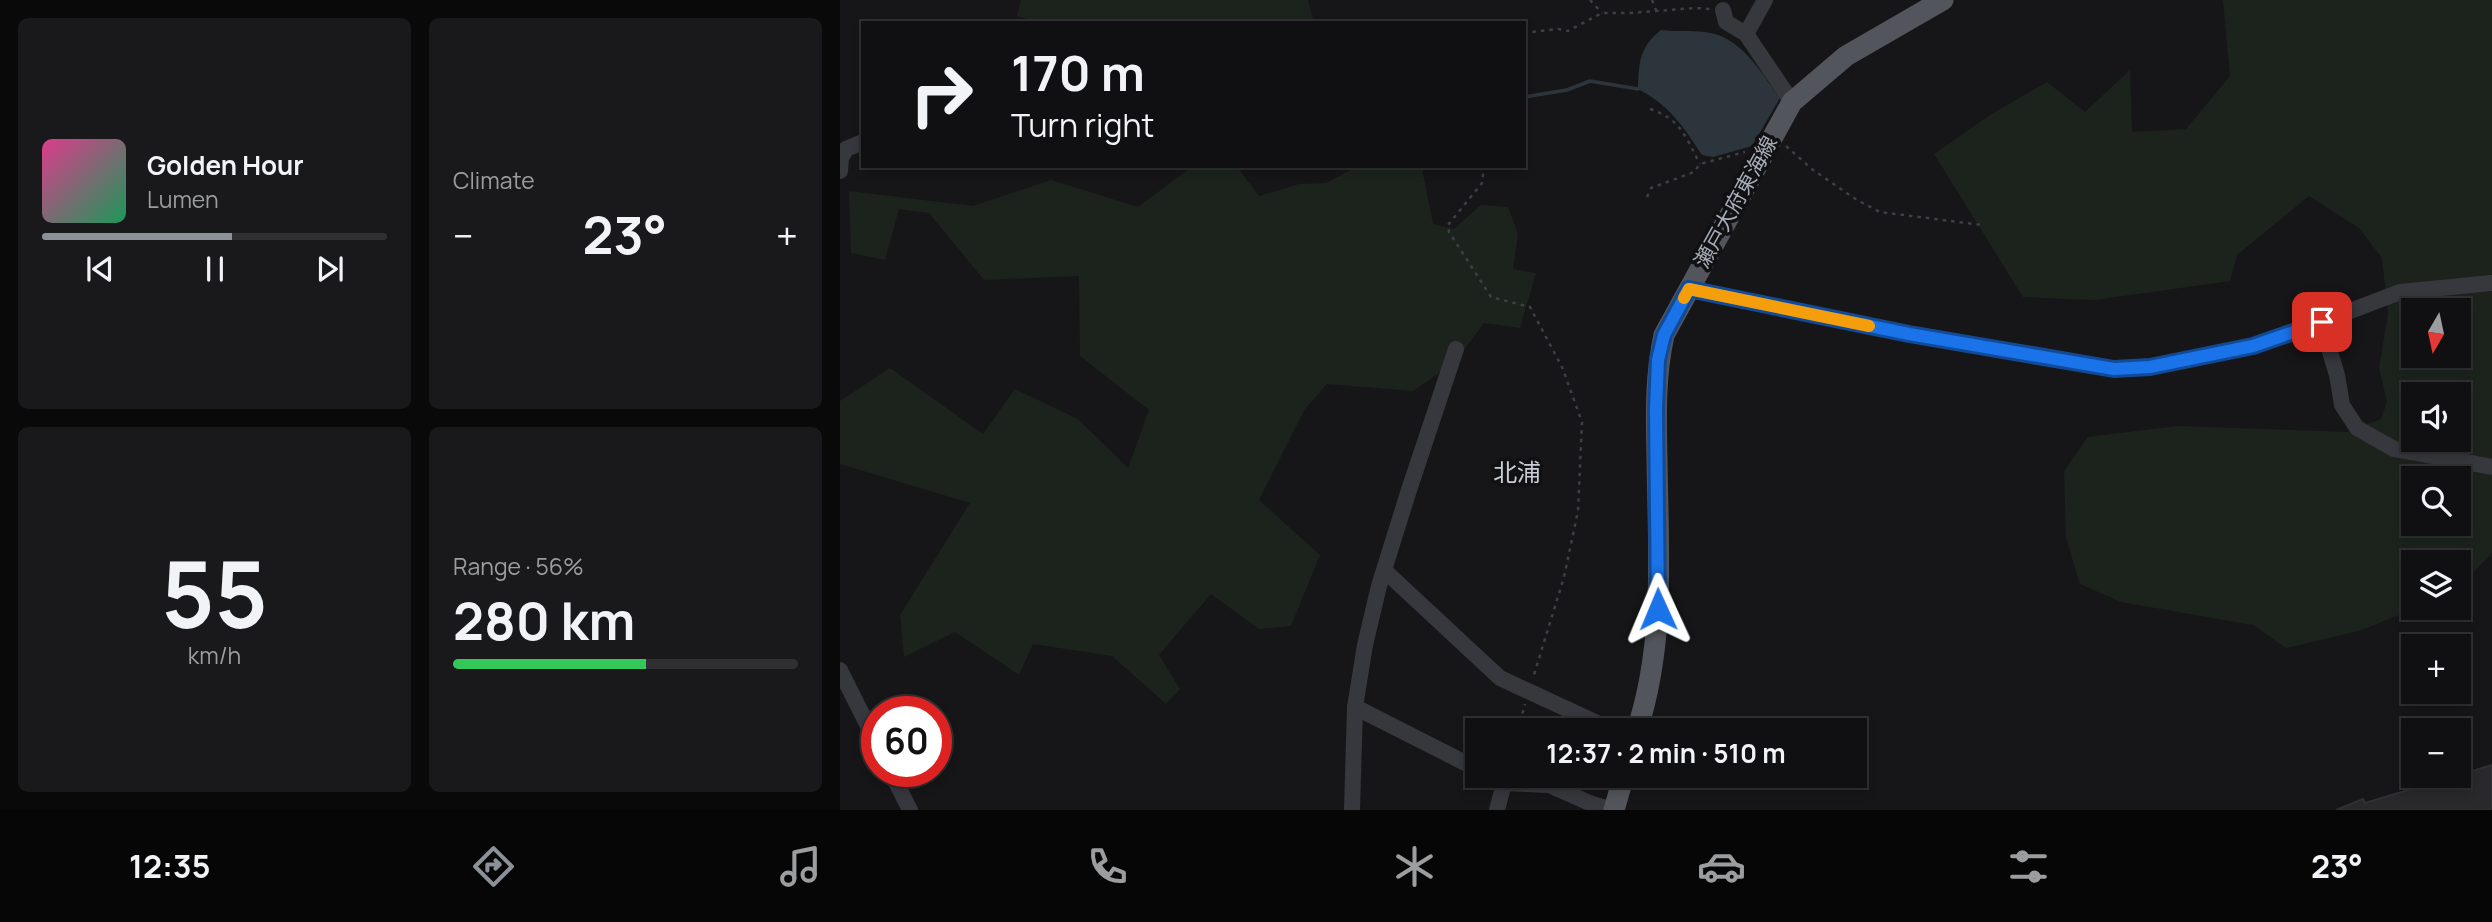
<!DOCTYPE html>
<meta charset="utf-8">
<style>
body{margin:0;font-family:Manrope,"Noto Sans JP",sans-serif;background:#19191b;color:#f1f3f6;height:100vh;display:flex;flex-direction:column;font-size:26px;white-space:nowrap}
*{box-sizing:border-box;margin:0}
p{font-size:23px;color:#9c9d9f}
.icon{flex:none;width:38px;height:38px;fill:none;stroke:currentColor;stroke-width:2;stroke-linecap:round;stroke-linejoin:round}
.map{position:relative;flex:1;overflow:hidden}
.sheet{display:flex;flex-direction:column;gap:18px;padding:18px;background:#09090a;width:840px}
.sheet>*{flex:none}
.hud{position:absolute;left:21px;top:21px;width:665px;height:147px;border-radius:0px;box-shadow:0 4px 10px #0003,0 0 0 2px #303032;background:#101012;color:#f1f3f6;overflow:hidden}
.needle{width:46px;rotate:189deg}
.buttons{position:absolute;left:1561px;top:298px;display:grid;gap:14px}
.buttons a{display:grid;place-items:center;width:70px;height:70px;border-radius:0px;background:#101012;box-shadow:0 4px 10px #0003,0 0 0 2px #303032;font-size:35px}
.speed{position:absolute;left:21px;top:696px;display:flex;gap:14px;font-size:35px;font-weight:700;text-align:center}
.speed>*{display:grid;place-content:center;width:91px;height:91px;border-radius:50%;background:#101012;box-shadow:0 4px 10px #0003,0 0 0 2px #303032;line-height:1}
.speed .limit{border:10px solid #d22;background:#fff;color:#111}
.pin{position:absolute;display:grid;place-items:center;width:60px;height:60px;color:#fff;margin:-30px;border-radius:14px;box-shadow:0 4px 10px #0006}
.me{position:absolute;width:77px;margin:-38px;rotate:359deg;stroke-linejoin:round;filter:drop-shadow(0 0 5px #0008)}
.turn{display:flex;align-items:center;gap:24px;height:147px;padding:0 35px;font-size:32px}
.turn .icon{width:91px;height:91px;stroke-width:2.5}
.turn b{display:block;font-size:49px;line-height:60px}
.big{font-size:52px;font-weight:700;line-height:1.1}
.sheet .tile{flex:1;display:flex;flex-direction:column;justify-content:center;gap:10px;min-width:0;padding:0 24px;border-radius:10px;background:#19191b}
.sheet .dial{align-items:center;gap:0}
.dial b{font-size:91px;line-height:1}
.song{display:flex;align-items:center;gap:21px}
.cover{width:84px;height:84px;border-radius:10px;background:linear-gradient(135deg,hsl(330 70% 55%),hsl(150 70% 35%))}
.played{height:7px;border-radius:4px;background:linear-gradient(90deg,#8c9099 55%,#303032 55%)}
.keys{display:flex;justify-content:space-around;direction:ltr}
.heat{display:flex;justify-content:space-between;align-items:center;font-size:38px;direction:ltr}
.charge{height:10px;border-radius:5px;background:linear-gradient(90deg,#34c759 56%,#303032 0)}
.sheet .tiles{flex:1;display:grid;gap:18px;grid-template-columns:repeat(2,1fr)}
.trip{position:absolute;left:625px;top:718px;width:402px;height:70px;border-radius:0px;background:#101012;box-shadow:0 4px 10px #0003,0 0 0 2px #303032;font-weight:700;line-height:70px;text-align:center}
.dock{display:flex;height:112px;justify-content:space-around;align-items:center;background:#060607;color:#9c9d9f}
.dock .icon{width:49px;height:49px}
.dock .on{color:#8c9099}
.dock b{font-size:32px;color:#f1f3f6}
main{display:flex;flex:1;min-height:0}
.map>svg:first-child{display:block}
</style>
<main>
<section class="sheet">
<div class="tiles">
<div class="tile">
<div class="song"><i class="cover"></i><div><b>Golden Hour</b><p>Lumen</p></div></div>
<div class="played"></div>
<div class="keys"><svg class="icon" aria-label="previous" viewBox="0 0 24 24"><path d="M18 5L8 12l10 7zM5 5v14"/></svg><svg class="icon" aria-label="pause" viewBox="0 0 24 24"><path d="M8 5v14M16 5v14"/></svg><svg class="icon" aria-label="next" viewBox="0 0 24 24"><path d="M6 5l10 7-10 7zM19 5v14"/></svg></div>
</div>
<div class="tile"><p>Climate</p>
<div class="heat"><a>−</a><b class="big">23°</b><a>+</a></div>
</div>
<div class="tile dial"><b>55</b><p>km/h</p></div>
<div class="tile"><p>Range · 56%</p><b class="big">280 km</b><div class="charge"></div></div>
</div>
</section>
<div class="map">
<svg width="1652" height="810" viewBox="0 0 1652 810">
<rect width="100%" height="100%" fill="#161618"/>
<g fill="#1c231d" fill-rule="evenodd">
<polygon points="181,0 468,0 474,23 200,23 177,16"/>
<path d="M1383 0H1652V553L1619 587V562H1573V607H1579L1519 631 1446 648 1413 625 1281 602 1240 584 1226 538 1224 471 1248 437 1338 426 1507 432 1541 419 1547 402 1539 368 1548 314 1542 258 1519 228 1469 196 1397 255 1390 281 1255 300 1183 297 1094 154 1150 115 1207 82 1245 112 1290 70 1292 132 1346 129 1390 76ZM1573 310H1619V355H1573ZM1573 394H1619V439H1573ZM1573 478H1619V523H1573Z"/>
<polygon points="353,166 400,166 398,168 419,196 459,184 486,183 518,166 577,166 582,169 593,224 614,229 641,205 668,207 678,234 673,269 696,273 680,328 644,323 615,362 573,391 487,384 465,409 419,500 480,555 451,626 419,629 371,594 319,655 340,689 326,704 272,656 193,644 179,675 115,632 64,657 60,615 130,503 0,464 0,401 50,368 143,434 175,389 238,419 288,468 309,410 240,356 239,276 144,280 89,213 59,209 45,260 11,253 9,191 133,206 211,180 298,207"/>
</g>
<path fill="#2c353c" d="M821 30C836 32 850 30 865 32 902 37 919 70 940 98L912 146 873 157 862 155C843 126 829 105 798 89 799 62 799 48 821 30Z"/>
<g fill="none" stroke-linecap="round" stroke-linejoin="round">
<polyline stroke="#2c353c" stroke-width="3.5" points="684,97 727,90 750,81 798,89"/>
</g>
<polygon fill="#29292c" stroke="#303034" stroke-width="2" points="1652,765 1652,810 1496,810 1523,799 1525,803"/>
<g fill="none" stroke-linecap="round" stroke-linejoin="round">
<g stroke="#3d3f44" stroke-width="2.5" stroke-dasharray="3.5 5" stroke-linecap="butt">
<polyline points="750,0 762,13"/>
<polyline points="812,0 816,10"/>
<polyline points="684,33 718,29 728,31 762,13 790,13 855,8 871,9"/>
<path d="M810 109C841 119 846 138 860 164"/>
<polyline points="946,146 973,170 1017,200 1040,212 1142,225"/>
<polyline points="639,166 643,175 642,183 608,225 609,232 651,297 690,307 722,367 742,422 738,511 724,577 693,678"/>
<polyline points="807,197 811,188 854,172 860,164 905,152"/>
<polyline points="678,730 685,704"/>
</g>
<g stroke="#37383d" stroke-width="16">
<polyline points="883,10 886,22 906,34 952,102"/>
<polyline points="906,34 925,0"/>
<polyline points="0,171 1,158 6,149 23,142"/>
<polyline points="849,289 1048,330 1274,369 1310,367 1413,346 1463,329 1560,292 1652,283"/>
<polyline points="1481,322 1497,375 1502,405 1517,428 1554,449 1652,467"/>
<polyline points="545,571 660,678 772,730"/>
<polyline points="0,670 37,744"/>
<polyline points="515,707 637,769"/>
<polyline points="51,772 70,810"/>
<polyline points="649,775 664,783 709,785 752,804 773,810"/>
<polyline points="512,810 515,707 525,645 539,586 568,493 616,349"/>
<polyline points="657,810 664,783"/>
</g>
<g stroke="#53555c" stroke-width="21">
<path d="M797 730C826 641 818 550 817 458 816 416 815 376 824 335L952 102 1006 56 1103 0"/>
<polyline points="774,810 784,775"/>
</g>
</g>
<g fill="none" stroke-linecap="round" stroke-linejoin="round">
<g stroke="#114b97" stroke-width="18">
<polyline id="route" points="818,609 816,409 818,360 824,335 849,289 1069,334 1274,369 1310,367 1413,346 1482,322"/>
</g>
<use href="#route" stroke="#1a73e8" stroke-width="12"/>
<polyline stroke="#f59e0b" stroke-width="12" points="844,298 849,289 1029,326"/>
</g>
<g text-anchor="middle" stroke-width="7" stroke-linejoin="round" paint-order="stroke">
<g font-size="21" fill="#a8adb8" stroke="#111113">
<text transform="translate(896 202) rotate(-61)" y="7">瀬戸大府東海線</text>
</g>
<g font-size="24" fill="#c9ccd4" stroke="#111113">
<text x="677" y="481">北浦</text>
</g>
</g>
</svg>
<div class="buttons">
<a><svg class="needle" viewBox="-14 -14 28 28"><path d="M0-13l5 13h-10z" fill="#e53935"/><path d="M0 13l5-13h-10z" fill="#9c9d9f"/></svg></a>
<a><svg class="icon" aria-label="sound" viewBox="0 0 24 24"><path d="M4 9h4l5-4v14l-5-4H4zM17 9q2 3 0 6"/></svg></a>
<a><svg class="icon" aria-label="search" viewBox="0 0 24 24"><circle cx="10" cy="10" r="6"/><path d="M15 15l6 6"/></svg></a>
<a><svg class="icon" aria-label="layers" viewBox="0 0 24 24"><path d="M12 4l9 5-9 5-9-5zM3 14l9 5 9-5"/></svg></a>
<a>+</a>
<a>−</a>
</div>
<div class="speed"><div class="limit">60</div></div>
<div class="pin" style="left:1482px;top:322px;background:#d93025"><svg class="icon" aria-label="arrive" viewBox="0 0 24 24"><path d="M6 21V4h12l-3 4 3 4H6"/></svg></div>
<svg class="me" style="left:818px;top:609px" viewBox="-20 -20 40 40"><path d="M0-17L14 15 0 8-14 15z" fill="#1a73e8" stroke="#fff" stroke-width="4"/></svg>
<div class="trip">12:37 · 2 min · 510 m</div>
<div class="hud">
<div class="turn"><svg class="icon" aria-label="right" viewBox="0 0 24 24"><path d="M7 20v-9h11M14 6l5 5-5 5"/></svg><div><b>170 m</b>Turn right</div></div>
</div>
</div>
</main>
<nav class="dock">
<b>12:35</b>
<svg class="icon on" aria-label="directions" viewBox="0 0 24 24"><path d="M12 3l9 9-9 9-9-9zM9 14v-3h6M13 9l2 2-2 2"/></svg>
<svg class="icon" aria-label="music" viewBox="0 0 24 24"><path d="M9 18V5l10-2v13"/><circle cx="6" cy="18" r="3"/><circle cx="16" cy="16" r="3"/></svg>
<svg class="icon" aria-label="phone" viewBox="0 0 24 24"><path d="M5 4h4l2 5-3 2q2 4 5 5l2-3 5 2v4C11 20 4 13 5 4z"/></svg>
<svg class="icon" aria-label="climate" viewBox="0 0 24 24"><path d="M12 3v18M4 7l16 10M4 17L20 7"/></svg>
<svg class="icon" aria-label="car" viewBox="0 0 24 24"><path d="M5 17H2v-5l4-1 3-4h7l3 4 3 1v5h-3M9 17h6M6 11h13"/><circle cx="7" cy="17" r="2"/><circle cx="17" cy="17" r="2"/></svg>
<svg class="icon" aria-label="filters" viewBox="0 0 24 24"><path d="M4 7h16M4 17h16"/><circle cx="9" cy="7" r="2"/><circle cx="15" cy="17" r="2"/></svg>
<b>23°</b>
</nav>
